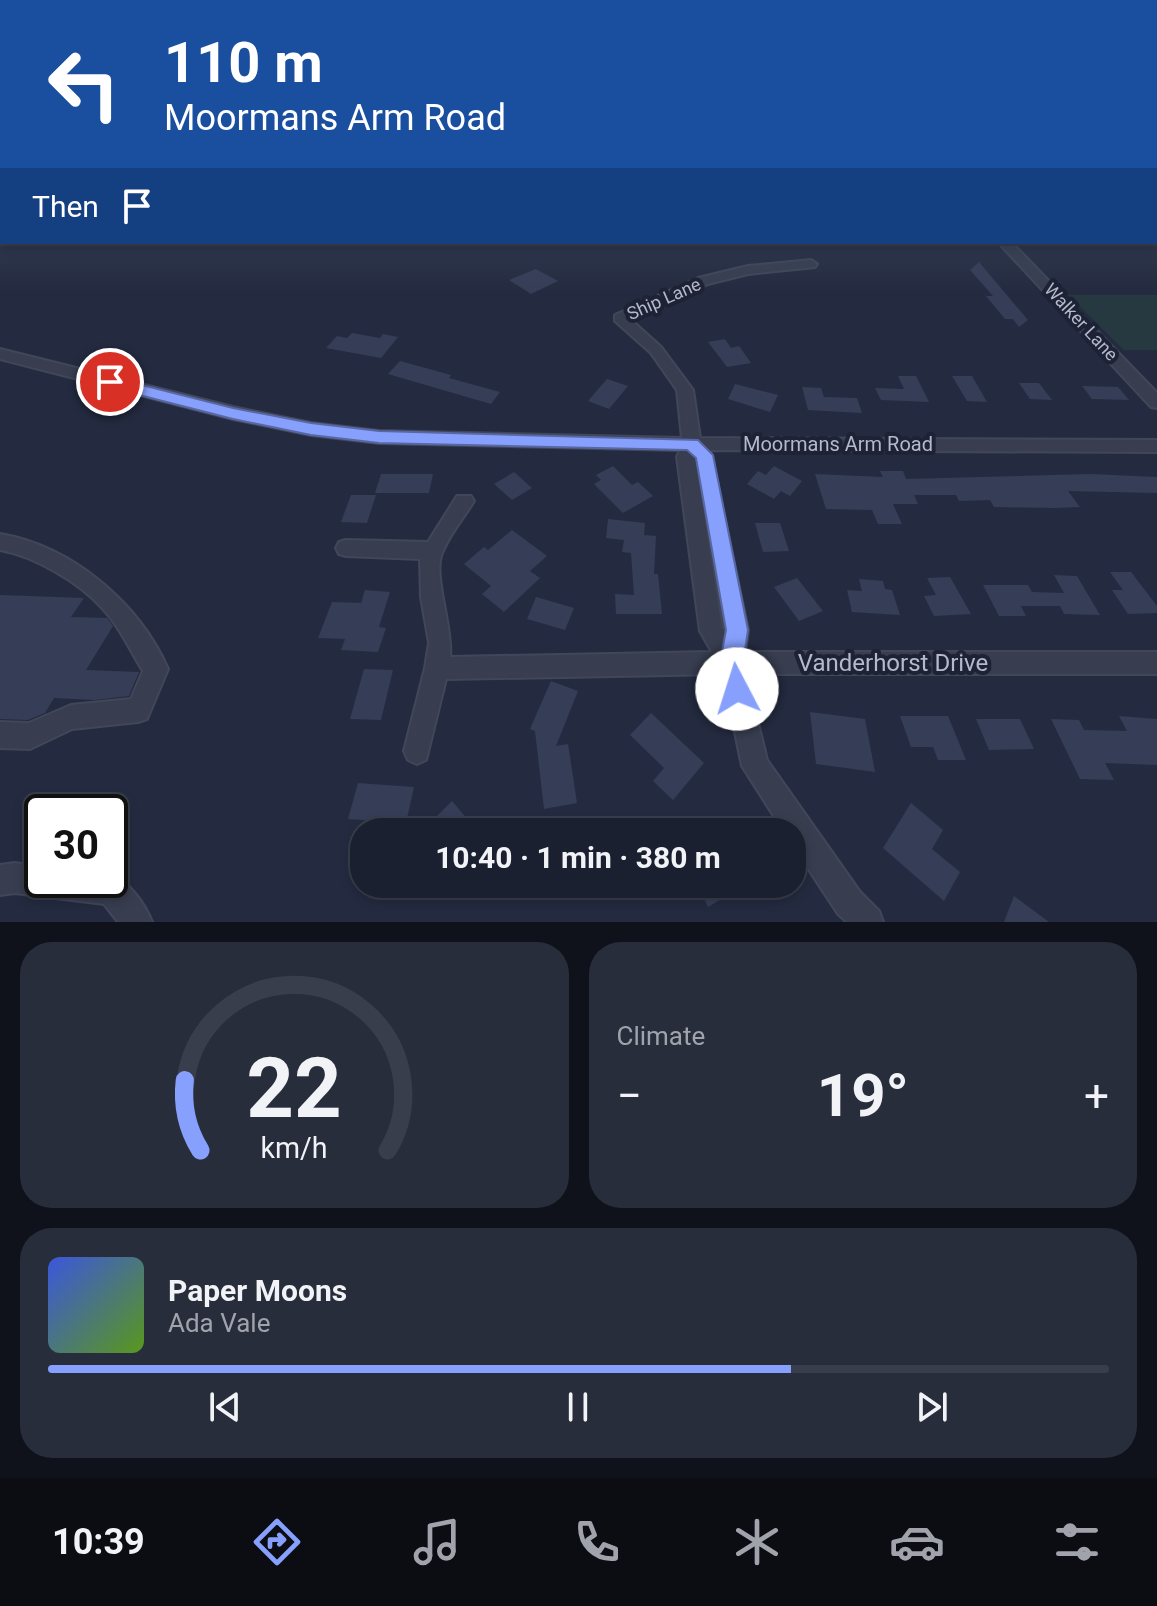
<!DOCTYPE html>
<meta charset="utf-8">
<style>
body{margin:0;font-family:Roboto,sans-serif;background:#282d3c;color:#f1f3f6;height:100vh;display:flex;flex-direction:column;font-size:30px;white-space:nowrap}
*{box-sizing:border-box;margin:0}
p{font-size:26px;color:#a0a3ab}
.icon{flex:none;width:44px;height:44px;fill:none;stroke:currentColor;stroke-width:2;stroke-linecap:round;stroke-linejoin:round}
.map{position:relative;height:922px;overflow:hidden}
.drawer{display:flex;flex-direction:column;gap:20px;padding:20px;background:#0f121a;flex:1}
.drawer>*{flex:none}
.banner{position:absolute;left:0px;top:0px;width:1158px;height:244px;box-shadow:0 4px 12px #0003,0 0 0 2px #393e4c;background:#1a4fa0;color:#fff;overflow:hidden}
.speed{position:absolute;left:24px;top:794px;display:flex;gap:16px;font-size:40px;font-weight:700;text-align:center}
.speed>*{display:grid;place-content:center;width:104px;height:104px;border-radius:50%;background:#1b2030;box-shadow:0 4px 12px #0003,0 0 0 2px #393e4c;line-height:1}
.speed .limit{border:4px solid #111;border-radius:12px;background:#fff;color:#111}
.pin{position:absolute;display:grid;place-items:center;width:68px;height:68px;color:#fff;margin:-34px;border:4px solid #fff;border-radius:50%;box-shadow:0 2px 8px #0007}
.me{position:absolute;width:88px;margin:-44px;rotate:355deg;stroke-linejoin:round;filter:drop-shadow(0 0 6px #0008)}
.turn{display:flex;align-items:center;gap:28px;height:168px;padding:0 32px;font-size:36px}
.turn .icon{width:104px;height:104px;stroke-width:2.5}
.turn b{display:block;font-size:56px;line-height:68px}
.then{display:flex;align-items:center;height:76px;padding:0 32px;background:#0003;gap:16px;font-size:30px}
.big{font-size:60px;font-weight:700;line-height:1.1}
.drawer .widget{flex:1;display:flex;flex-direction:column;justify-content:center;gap:12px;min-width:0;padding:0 28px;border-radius:32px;background:#282d3c}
.drawer .dial{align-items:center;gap:0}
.dial svg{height:208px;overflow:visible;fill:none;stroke:#393e4c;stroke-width:7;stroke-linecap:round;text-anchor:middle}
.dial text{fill:#f1f3f6;stroke:none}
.song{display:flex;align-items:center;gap:24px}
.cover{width:96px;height:96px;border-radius:12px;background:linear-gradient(135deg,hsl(230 70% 55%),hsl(90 70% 35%))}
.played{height:8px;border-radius:4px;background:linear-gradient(90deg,#87a0fd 70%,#393e4c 70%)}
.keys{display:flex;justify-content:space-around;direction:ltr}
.heat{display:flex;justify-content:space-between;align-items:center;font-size:44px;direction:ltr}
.drawer .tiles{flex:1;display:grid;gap:20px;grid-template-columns:1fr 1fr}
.widget:last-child{grid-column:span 2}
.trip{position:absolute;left:350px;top:818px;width:456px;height:80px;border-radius:32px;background:#1b2030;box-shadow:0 4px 12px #0003,0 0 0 2px #393e4c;font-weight:700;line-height:80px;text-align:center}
.dock{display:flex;height:128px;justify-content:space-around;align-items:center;background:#0b0d13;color:#a0a3ab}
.dock .icon{width:56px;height:56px}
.dock .selected{color:#87a0fd}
.dock b{font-size:36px;color:#f1f3f6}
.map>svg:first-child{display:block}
</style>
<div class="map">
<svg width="1157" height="922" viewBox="0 0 1157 922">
<rect width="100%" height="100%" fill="#242b40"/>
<polygon fill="#263941" points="1068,295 1157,295 1157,350 1124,350"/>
<g fill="#353e56">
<polygon points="979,262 1028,320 1019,327 1013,319 1005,319 986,296 993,296 970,270"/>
<polygon points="536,269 558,281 531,294 509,280"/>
<polygon points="352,333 380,338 383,334 398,337 381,358 326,348 337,336 347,338"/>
<polygon points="725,339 731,348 739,346 751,363 727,367 708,342"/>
<polygon points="400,361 451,375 449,378 500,392 491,404 388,374"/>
<polygon points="898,376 916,376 929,402 881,400 875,388 904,389"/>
<polygon points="952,376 972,376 987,402 967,401"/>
<polygon points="607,379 628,386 609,409 588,401"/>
<polygon points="1019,383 1039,383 1052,400 1030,399"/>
<polygon points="735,384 778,395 770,412 728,399"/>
<polygon points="1082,386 1118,387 1129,400 1092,399"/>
<polygon points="802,387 821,388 824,397 857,398 862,413 808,410"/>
<polygon points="613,466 632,485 638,482 653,496 623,513 594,484 601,480 596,475"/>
<polygon points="774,466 802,481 790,496 781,491 774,499 747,484 758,471 766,475"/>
<polygon points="880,471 903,471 906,479 1091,474 1157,477 1157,493 1068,491 1080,507 1055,508 994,507 990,500 959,501 956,495 914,495 918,504 893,504 902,524 878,524 872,510 826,509 815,474 883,477"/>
<polygon points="514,472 532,488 512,500 494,484"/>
<polygon points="381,474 433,474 429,493 375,493"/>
<polygon points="351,495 376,495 367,523 341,522"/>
<polygon points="608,519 645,523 644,535 656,536 654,574 658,574 662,614 616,614 615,594 634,595 631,553 622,552 624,540 606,538"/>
<polygon points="755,523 780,523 789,551 763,552"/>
<polygon points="512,530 547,556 530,571 540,578 504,612 482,594 491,586 464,564 484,547 488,550"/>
<polygon points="1110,572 1131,572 1157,606 1157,613 1128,614 1112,590 1123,590"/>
<polygon points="1054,575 1077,576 1100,615 1064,614 1060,606 1021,606 1026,616 999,616 983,585 1028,585 1032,592 1064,593"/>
<polygon points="950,577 971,614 934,616 924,596 936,595 927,578"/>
<polygon points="797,578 823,611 799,621 774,587"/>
<polygon points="859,579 883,581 885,589 892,590 900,615 852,612 847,590 862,591"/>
<polygon points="365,590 390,592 379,627 386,628 378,652 341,650 345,639 318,638 332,602 361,603"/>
<polygon points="0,595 84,598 71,617 107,618 113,626 86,670 139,672 129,696 95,700 54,698 45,713 28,720 0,719"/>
<polygon points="536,597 574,608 565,630 527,619"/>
<polygon points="364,669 393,670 381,720 350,719"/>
<polygon points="551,681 578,691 556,746 568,744 577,803 544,809 535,731 530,729"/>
<polygon points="810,712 865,719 875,772 816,764"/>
<polygon points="651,713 704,763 673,800 653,781 664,768 630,735"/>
<polygon points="900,716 948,716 966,760 938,760 933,747 911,747"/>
<polygon points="1119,716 1157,719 1157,765 1105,763 1114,780 1080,779 1051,719 1079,720 1084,730 1127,731"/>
<polygon points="976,719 1020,719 1034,749 989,750"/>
<polygon points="358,783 414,787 406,823 348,819"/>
<polygon points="452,801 478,832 421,832"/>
<polygon points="911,803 943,830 932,849 960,872 944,901 883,848"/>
<polygon points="697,884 747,884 708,907"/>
<polygon points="1014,896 1049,922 1004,922"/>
</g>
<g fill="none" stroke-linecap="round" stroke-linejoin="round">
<g stroke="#414759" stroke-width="4">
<g id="minor">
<polygon points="998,242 1011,242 1157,393 1157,408 1151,407"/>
<path d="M811 260 817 264 815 267 748 274 708 284 630 319 661 347 693 390 700 438 1157 440V452L710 450 748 630 745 652H1157V674H746L767 760 860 892 879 911 883 922H847L838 914 792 844V832H784L742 766 723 674 446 679 426 760 417 764 408 760 404 751 425 668 429 643 421 597 420 559 346 556 339 554 336 548 339 542 346 540 428 542 457 496H471L474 501C464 518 447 537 441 556 434 579 453 628 450 657L712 652 700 631 677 457 680 450 379 443 311 435 233 419 0 359V349L233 407 311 423 379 431 682 438 677 390 651 353 615 321V315L698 278 748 266ZM695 457 726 630 725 633 722 628Z"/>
<path d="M0 534C72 546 139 603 168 669L147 719 138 722 72 729 30 749 0 748V722L29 723 71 705 131 699 143 671C130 650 119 626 102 608 79 582 34 556 0 550Z"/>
<path d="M15 863 42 867V880H110V875C129 881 145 904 152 922H118L104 904 15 893 0 895V865Z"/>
</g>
</g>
<g stroke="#414759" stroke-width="4">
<polygon id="major" points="2,223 2,235 0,236 0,224"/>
</g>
<use href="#minor" fill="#383e50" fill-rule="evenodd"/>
<use href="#major" fill="#565c70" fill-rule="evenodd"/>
</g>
<linearGradient id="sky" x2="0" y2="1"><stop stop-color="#141823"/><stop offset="0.56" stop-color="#3f4a64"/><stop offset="1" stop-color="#3f4a64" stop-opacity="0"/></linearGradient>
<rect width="1157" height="292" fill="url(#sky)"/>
<polygon fill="#87a0fd" stroke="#5868a4" stroke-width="2" points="110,377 233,408 311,423 379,431 698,440 713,455 748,630 743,663 749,689 746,697 737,700 729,697 720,663 726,630 696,458 687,450 379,443 311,435 233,419 104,386 104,378"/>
<g text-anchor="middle" stroke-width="8" stroke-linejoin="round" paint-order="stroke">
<g font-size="18" fill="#b4b9cb" stroke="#1d2335">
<text transform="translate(664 299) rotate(-24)" y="6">Ship Lane</text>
<text transform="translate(1081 322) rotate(47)" y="6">Walker Lane</text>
</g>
<g font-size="20" fill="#b4b9cb" stroke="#1d2335">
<text x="838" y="451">Moormans Arm Road</text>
</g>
<g font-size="24" fill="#b4b9cb" stroke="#1d2335">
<text x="893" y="671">Vanderhorst Drive</text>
</g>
</g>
</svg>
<div class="speed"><div class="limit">30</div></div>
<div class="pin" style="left:110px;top:382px;background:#d93025"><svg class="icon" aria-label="arrive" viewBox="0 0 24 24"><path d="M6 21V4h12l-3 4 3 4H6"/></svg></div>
<svg class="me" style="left:737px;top:689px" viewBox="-20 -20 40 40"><circle r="19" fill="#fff"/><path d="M0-13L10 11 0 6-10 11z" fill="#87a0fd"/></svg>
<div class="trip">10:40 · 1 min · 380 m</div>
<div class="banner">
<div class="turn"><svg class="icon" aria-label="left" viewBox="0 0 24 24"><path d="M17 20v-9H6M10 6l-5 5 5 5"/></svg><div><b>110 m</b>Moormans Arm Road</div></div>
<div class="then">Then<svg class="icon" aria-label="arrive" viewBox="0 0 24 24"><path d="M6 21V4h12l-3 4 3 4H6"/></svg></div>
</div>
</div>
<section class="drawer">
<div class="tiles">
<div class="widget dial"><svg viewBox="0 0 100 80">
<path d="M14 69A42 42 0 1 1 86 69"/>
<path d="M14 69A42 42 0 0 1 8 42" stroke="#87a0fd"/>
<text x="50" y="56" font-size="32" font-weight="700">22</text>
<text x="50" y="72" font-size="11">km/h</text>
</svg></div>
<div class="widget"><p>Climate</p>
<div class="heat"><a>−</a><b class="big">19°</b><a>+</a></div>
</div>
<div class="widget">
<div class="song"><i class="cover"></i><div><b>Paper Moons</b><p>Ada Vale</p></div></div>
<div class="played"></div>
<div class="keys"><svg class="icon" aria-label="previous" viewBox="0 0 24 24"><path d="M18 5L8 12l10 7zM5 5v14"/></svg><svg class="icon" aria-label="pause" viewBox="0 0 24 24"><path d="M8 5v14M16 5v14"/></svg><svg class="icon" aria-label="next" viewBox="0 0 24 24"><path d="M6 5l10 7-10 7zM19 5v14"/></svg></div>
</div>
</div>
</section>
<nav class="dock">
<b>10:39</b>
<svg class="icon selected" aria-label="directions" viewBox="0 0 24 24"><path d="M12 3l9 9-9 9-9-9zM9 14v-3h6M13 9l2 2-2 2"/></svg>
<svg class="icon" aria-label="music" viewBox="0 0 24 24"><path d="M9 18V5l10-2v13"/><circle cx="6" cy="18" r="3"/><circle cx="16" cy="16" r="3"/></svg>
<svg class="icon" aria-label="phone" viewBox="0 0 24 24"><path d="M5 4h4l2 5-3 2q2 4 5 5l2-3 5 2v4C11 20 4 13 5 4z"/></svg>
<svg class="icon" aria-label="climate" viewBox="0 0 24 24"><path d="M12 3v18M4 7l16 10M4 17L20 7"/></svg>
<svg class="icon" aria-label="car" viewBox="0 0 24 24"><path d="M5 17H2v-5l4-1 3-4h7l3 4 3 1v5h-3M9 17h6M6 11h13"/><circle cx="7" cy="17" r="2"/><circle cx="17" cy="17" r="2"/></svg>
<svg class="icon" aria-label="filters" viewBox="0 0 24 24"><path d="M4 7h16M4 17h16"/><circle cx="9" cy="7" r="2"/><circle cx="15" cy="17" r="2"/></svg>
</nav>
